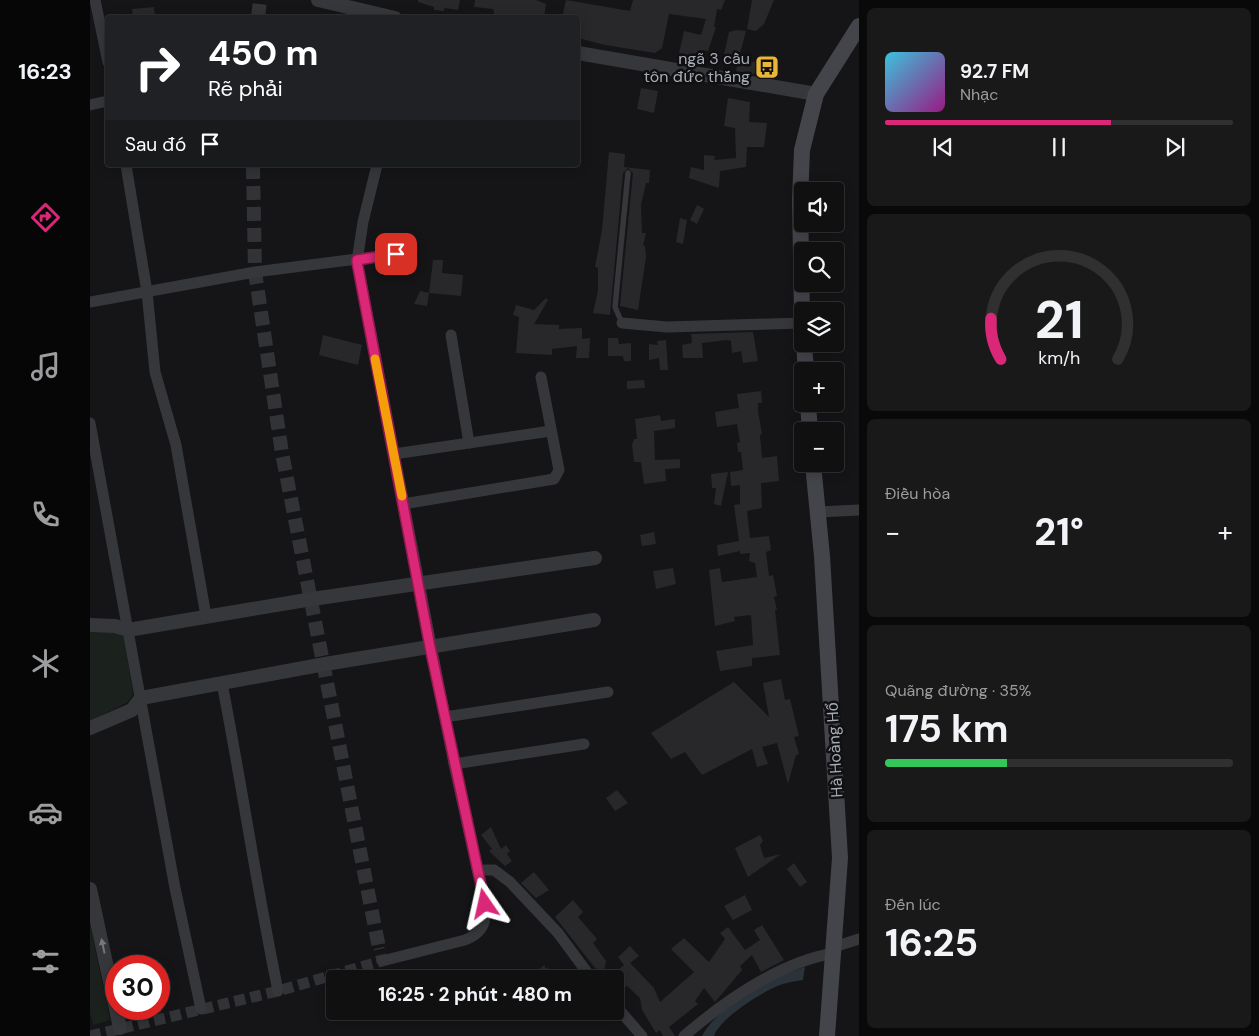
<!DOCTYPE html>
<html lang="vi">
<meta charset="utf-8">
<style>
body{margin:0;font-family:"DM Sans",sans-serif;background:#19191a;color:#f1f3f6;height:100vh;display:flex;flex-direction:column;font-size:19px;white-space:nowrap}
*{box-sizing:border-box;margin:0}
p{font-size:16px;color:#9c9d9f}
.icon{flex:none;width:28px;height:28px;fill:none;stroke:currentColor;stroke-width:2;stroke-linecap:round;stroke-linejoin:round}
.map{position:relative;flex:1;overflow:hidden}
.details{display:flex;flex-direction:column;gap:8px;padding:8px;background:#090909;width:400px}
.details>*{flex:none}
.hud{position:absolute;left:15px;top:15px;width:475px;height:152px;border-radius:5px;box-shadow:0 2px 12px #0003,0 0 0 1px #303031;background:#202124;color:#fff;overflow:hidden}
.fabs{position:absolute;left:704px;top:182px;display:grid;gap:10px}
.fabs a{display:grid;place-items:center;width:50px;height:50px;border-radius:5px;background:#101011;box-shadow:0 2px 12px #0003,0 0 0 1px #303031;font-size:25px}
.speed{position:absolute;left:15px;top:955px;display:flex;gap:10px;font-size:25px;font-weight:700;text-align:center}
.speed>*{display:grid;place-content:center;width:65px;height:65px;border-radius:50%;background:#101011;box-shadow:0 2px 12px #0003,0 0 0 1px #303031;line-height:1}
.speed .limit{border:8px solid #d22;background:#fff;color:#111}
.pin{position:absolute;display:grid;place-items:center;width:42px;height:42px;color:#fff;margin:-21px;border-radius:10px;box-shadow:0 2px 8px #0006}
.me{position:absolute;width:55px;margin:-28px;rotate:349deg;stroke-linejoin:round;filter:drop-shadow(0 0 4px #0008)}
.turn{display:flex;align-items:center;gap:18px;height:105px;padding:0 20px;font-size:22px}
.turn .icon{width:65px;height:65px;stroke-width:2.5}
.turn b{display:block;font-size:35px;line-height:42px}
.then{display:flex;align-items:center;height:48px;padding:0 20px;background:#0003;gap:10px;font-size:19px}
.big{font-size:38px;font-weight:700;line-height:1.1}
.details .card{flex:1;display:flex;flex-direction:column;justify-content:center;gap:8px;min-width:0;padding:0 18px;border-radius:8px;background:#19191a}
.details .dial{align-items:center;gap:0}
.dial svg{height:130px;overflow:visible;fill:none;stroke:#303031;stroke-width:7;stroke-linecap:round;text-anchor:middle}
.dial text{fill:#f1f3f6;stroke:none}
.song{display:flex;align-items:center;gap:15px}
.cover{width:60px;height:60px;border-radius:8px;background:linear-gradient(135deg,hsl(190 70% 55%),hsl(310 70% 35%))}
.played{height:5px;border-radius:2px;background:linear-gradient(90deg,#db2777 65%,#303031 65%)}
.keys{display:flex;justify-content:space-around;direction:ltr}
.heat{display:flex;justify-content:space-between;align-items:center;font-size:28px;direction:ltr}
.charge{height:8px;border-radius:4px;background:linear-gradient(90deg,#34c759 35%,#303031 0)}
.trip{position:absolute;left:236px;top:970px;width:298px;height:50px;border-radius:5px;background:#101011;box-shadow:0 2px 12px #0003,0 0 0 1px #303031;font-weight:700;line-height:50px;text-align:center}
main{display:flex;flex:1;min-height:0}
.tabs{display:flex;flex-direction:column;width:90px;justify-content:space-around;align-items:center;background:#060607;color:#9c9d9f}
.tabs .icon{width:35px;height:35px}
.tabs .selected{color:#db2777}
.tabs b{font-size:22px;color:#f1f3f6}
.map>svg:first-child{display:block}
</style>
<main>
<nav class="tabs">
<b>16:23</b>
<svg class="icon selected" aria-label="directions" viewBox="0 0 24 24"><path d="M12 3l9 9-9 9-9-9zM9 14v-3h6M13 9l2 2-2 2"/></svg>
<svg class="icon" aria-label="music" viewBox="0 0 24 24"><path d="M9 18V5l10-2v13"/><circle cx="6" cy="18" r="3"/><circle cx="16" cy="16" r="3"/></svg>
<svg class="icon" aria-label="phone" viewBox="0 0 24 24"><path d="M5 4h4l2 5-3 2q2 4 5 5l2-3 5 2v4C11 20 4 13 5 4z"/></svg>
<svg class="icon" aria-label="climate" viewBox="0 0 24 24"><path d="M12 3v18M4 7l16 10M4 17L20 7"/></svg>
<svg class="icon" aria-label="car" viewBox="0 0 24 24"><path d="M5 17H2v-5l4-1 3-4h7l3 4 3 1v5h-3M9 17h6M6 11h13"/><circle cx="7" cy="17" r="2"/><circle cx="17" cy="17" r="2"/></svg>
<svg class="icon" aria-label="filters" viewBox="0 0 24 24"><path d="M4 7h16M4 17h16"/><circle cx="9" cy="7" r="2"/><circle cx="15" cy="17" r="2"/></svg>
</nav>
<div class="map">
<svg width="769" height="1036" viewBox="0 0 769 1036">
<rect width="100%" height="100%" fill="#151517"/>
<g fill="#1b211c">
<polygon points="0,629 28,633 34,638 43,694 38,702 0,721"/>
<polygon points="0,924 20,1020 3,1025 0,1013"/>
</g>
<path fill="#2b333a" d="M715 967 713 980C706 981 699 982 693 984 674 990 630 1018 624 1036H612C626 1007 684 976 715 967Z"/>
<g fill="#28282a">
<polygon points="328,0 370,0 368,10 354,8 354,11 344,10 344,7 328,2"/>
<polygon points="385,0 446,0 456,4 454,18 405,18 403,9 384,7"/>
<polygon points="476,0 540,11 543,0 635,0 631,10 627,9 624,27 626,27 618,51 609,50 606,58 589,53 594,31 611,35 616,19 579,14 572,48 565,53 515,45 488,38 488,18 472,18"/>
<polygon points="662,0 684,0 674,24 666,31 657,29"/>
<polygon points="64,7 65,18 43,18 42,9"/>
<polygon points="647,30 656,31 648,61 633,59 639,32"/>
<polygon points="648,61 667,62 664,74 646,71"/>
<polygon points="551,88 568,91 564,113 547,109"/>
<polygon points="638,98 660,102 659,122 677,123 674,147 657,147 656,167 630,171 629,188 599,178 601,167 614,170 614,155 625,156 624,160 646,158 645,128 634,126"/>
<polygon points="519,152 535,154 534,167 560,170 559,183 556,183 551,205 552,233 556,233 553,245 555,246 556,257 548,310 530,306 543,173 538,168 533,173 520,315 503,313 508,291 508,268 505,267 512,230"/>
<polygon points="607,205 614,209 607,224 600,220"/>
<polygon points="590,218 597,220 593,244 586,242"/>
<polygon points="343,260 353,260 352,273 373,275 371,296 339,293"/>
<polygon points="330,291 339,293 337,306 324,304"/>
<polygon points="456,298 458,300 444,324 469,325 469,329 492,328 492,339 500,338 499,358 486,358 487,346 462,349 462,355 426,353 429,317 423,315 426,305 444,310"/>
<polygon points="663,332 668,361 653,363 651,351 642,353 641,341 637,340 612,343 613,358 593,358 592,345 602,343 601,334"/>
<polygon points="233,335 272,345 268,365 229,355"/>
<polygon points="518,338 528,338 529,344 541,343 541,361 534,361 533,356 518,356"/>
<polygon points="576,340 578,370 570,370 569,358 559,360 559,344 568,345 567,341"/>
<polygon points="554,380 555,388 537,389 537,381"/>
<polygon points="671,391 672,403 668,403 668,411 672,434 670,435 672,458 687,456 689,481 671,483 672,508 657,511 660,538 679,536 681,550 676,552 679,576 683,575 687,596 684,597 687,610 685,610 690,655 662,658 662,666 630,671 626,651 663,645 661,615 644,617 645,621 625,626 619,570 630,568 632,582 667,577 665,563 659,561 660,553 650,554 650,551 628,556 627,545 649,541 644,505 650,504 650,485 641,486 640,472 653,470 651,452 648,452 647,443 650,442 647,424 627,427 625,412 649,408 647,394"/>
<polygon points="570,415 571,421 585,419 585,428 564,431 565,460 590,459 590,468 575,469 576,481 554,484 551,462 544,462 542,445 544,439 547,439 545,419"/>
<polygon points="638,472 631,506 624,504 626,488 622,488 621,474"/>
<polygon points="564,532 566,544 552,546 550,535"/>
<polygon points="583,568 586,584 566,589 563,571"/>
<polygon points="691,679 695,700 700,699 709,736 704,737 709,754 706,755 698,784 687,743 672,747 678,764 667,767 662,749 612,775 595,752 581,759 561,733 644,682 679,717 673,683"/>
<polygon points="527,790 538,803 525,811 516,798"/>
<polygon points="401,827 411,849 416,845 420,851 417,854 422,861 415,866 399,851 402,849 391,835"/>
<polygon points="670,835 673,841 670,845 674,858 691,854 658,877 645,848"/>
<polygon points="704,863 717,882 710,887 697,869"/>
<polygon points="444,872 459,890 446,898 431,883"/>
<polygon points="655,895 662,910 643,920 634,906"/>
<polygon points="483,900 493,912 488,917 507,939 503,943 516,961 513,978 465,917"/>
<polygon points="672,925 694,960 671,972 662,955 650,966 652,970 625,1002 614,988 605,1001 608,1004 579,1027 585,1036 573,1036 570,1030 566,1033 552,1010 550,998 537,986 529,992 525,989 525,979 518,979 534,965 528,957 540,946 549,956 540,963 564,988 570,1002 604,972 581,949 594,938 619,962 635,939 630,933 638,927 655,950 670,940 664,930"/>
<polygon points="454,965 456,969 458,967 462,979 438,979"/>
</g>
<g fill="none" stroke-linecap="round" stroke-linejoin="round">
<polyline stroke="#323337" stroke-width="11" stroke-dasharray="11 5.5" stroke-linecap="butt" points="0,1036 188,991 292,961 289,948"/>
<g stroke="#323337" stroke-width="14" stroke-dasharray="14 7" stroke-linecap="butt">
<polyline points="168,18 170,0"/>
<polyline points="163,165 165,272 192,453 289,948"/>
</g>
<polyline stroke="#36373b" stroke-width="5.5" points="532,323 525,307 538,173"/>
<g stroke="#36373b" stroke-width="11">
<polyline points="5,0 18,62"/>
<polyline points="0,105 18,101"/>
<polyline points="36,165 57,292 65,372 86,445 116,616"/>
<polyline points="287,165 273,222 267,261 364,764 494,744"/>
<polyline points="0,302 165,272 306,254"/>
<polyline points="532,323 577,327 712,323"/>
<polyline points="361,335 379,443"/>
<polyline points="0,423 85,888 111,1009"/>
<polyline points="304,454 461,431"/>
<polyline points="313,504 464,479 469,470 451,377"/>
<polyline points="728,512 769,510"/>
<path d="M132 683C152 786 167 889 188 991"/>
<polyline points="355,717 518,692"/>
<polyline points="388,870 404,870 420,882 468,933 502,979"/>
<polyline points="744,947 769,939"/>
<path d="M292 961 375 940C398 931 397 916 393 894L364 764"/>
<polyline points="525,1005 552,1036"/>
<path d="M594 1036C635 1001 691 962 744 953"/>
</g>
<g stroke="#36373b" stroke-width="14">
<polyline points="228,0 305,18"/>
<polyline points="488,53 726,94"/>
<polyline points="0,625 25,626 38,630 222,599 505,558"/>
<polyline points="0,728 42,710 51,698 235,664 504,620"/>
<polyline points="0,889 30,1028"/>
</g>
<g stroke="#44454b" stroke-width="16">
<polyline points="712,315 710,200 712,150 726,94 769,26"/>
<polyline points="714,344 716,371"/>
<polyline points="718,404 720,431"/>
<polyline points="723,464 732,556 750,858 737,1036"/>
</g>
</g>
<defs><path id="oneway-solid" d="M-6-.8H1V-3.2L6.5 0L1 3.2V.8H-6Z" transform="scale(1.25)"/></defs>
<use fill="#74777f" href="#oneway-solid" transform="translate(13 946) rotate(-102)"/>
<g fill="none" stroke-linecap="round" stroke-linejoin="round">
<g stroke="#8e194d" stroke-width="12">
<polyline id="route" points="306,254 267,260 267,262 340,647 395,904"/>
</g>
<use href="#route" stroke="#db2777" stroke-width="9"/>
<polyline stroke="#f59e0b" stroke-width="9" points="285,359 312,496"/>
</g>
<defs>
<g id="bus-square" transform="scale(1.25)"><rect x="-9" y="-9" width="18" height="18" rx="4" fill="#eab639" stroke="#101012"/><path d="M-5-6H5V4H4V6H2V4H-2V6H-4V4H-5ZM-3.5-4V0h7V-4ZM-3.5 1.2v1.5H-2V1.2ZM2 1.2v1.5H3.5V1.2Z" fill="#111"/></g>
</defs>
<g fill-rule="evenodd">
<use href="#bus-square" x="677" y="67"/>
</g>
<g text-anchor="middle" stroke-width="5" stroke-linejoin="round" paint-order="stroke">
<g font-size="16" fill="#a7abb6" stroke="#101012" text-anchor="end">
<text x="660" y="64">ngã 3 cầu<tspan x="660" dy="18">tôn đức thắng</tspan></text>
</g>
<g font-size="16" fill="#a7abb6" stroke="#101012">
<text transform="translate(744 750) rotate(-93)" y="6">Hà Hoàng Hổ</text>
</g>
</g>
</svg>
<div class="fabs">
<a><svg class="icon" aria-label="sound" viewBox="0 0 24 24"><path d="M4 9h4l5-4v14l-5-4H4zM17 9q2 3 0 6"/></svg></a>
<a><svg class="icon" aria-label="search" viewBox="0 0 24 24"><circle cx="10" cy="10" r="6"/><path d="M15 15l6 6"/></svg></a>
<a><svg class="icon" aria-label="layers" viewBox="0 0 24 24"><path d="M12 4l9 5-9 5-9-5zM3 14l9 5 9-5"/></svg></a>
<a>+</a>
<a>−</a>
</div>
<div class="speed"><div class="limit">30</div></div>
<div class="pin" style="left:306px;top:254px;background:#d93025"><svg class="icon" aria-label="arrive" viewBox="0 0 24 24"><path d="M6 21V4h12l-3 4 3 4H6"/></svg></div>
<svg class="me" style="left:395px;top:904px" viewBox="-20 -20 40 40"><path d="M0-17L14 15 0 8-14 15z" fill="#db2777" stroke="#fff" stroke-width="4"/></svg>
<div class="trip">16:25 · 2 phút · 480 m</div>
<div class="hud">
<div class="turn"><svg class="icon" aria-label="right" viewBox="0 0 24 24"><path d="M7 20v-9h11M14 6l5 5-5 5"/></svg><div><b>450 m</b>Rẽ phải</div></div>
<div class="then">Sau đó<svg class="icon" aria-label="arrive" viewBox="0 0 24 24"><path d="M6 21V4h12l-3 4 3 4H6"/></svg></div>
</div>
</div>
<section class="details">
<div class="card">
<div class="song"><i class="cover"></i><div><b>92.7 FM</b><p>Nhạc</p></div></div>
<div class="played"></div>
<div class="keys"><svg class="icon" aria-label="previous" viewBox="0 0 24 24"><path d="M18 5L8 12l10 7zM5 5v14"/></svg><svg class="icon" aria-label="pause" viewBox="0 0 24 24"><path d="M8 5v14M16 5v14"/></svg><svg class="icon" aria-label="next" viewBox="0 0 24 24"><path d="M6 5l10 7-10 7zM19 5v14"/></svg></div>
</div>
<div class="card dial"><svg viewBox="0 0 100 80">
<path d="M14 69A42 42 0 1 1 86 69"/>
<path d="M14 69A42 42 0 0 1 8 44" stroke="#db2777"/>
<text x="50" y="56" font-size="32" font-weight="700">21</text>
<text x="50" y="72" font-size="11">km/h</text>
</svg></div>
<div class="card"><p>Điều hòa</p>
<div class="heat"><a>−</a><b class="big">21°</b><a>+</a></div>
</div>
<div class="card"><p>Quãng đường · 35%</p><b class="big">175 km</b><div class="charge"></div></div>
<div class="card"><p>Đến lúc</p><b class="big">16:25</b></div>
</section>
</main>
